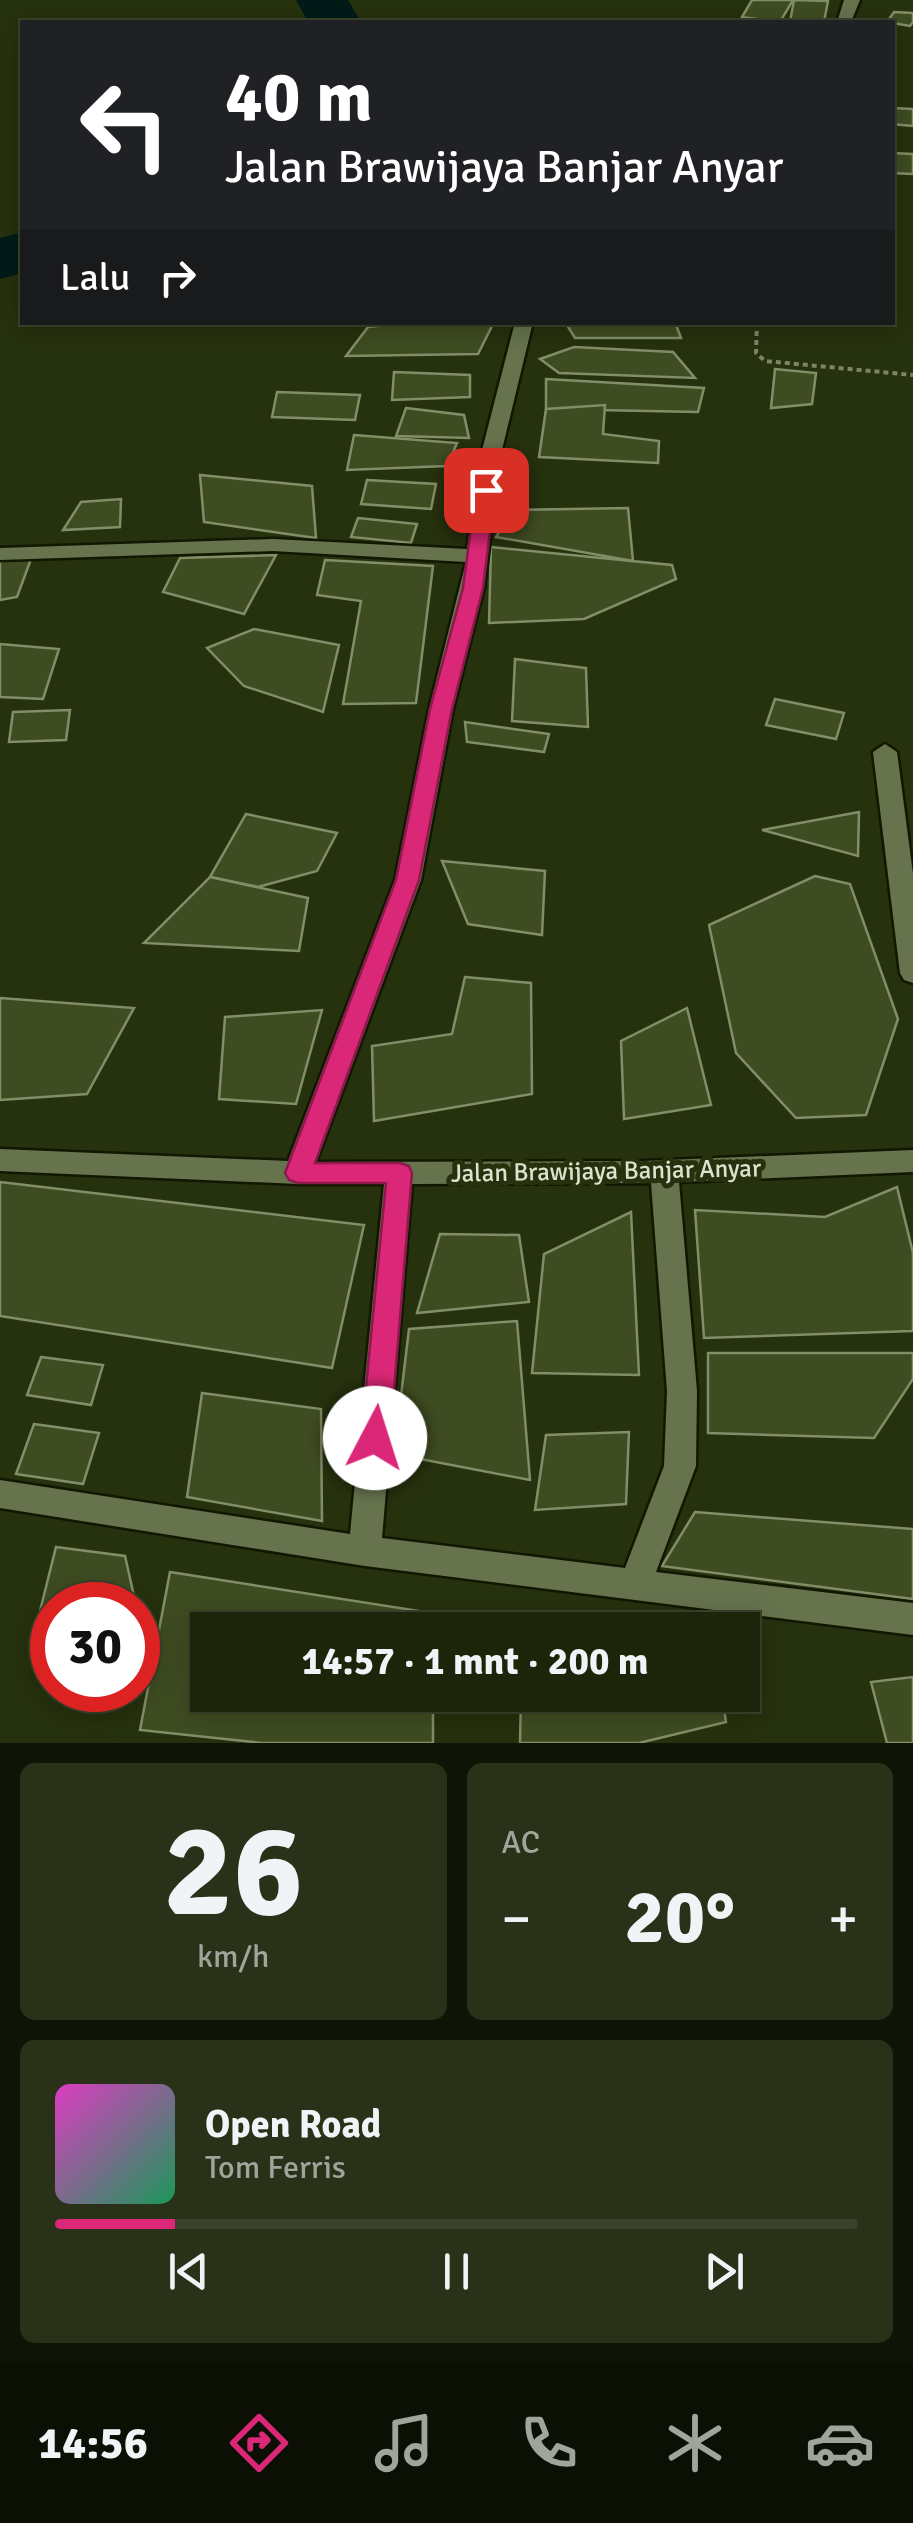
<!DOCTYPE html>
<html lang="id">
<meta charset="utf-8">
<style>
body{margin:0;font-family:Signika,sans-serif;background:#293118;color:#f1f3f6;height:100vh;display:flex;flex-direction:column;font-size:38px;white-space:nowrap}
*{box-sizing:border-box;margin:0}
p{font-size:32px;color:#a0a59c}
.icon{flex:none;width:55px;height:55px;fill:none;stroke:currentColor;stroke-width:2;stroke-linecap:round;stroke-linejoin:round}
.map{position:relative;height:1743px;overflow:hidden}
.details{display:flex;flex-direction:column;gap:20px;padding:20px;background:#0f1406;flex:1}
.details>*{flex:none}
.banner{position:absolute;left:20px;top:20px;width:875px;height:305px;border-radius:0px;box-shadow:0 5px 25px #0003,0 0 0 2px #3a422b;background:#202124;color:#fff;overflow:hidden}
.speed{position:absolute;left:30px;top:1582px;display:flex;gap:20px;font-size:50px;font-weight:700;text-align:center}
.speed>*{display:grid;place-content:center;width:130px;height:130px;border-radius:50%;background:#1c250a;box-shadow:0 5px 25px #0003,0 0 0 2px #3a422b;line-height:1}
.speed .limit{border:15px solid #d22;background:#fff;color:#111}
.pin{position:absolute;display:grid;place-items:center;width:85px;height:85px;color:#fff;margin:-42px;border-radius:20px;box-shadow:0 5px 15px #0006}
.me{position:absolute;width:110px;margin:-55px;rotate:5deg;stroke-linejoin:round;filter:drop-shadow(0 0 8px #0008)}
.turn{display:flex;align-items:center;gap:35px;height:210px;padding:0 40px;font-size:45px}
.turn .icon{width:130px;height:130px;stroke-width:2.5}
.turn b{display:block;font-size:70px;line-height:85px}
.then{display:flex;align-items:center;height:95px;padding:0 40px;background:#0003;gap:20px;font-size:38px}
.big{font-size:75px;font-weight:700;line-height:1.1}
.details .card{flex:1;display:flex;flex-direction:column;justify-content:center;gap:15px;min-width:0;padding:0 35px;border-radius:15px;background:#293118}
.details .dial{align-items:center;gap:0}
.dial b{font-size:130px;line-height:1}
.song{display:flex;align-items:center;gap:30px}
.cover{width:120px;height:120px;border-radius:15px;background:linear-gradient(135deg,hsl(310 70% 55%),hsl(150 70% 35%))}
.played{height:10px;border-radius:5px;background:linear-gradient(90deg,#db2777 15%,#3a422b 15%)}
.keys{display:flex;justify-content:space-around;direction:ltr}
.heat{display:flex;justify-content:space-between;align-items:center;font-size:55px;direction:ltr}
.details .tiles{flex:1;display:grid;gap:20px;grid-template-columns:1fr 1fr}
.card:last-child{grid-column:span 2}
.trip{position:absolute;left:190px;top:1612px;width:570px;height:100px;border-radius:0px;background:#1c250a;box-shadow:0 5px 25px #0003,0 0 0 2px #3a422b;font-weight:700;line-height:100px;text-align:center}
.dock{display:flex;height:160px;justify-content:space-around;align-items:center;background:#0b0f04;color:#a0a59c}
.dock .icon{width:70px;height:70px}
.dock .on{color:#db2777}
.dock b{font-size:45px;color:#f1f3f6}
.map>svg:first-child{display:block}
</style>
<div class="map">
<svg width="913" height="1743" viewBox="0 0 913 1743">
<rect width="100%" height="100%" fill="#26310d"/>
<g fill="none" stroke-linecap="round" stroke-linejoin="round">
<g fill="#021b18" fill-rule="evenodd">
<polygon points="296,0 348,0 361,22 308,22"/>
<polygon points="22,232 22,273 0,279 0,238"/>
</g>
</g>
<g fill="#3f4c21" stroke="#818e67" stroke-width="2.5">
<polygon points="752,0 793,0 780,22 742,17"/>
<polygon points="794,0 828,1 824,22 790,22"/>
<polygon points="894,12 913,13 913,22 910,26 887,22"/>
<polygon points="892,108 913,109 913,126 892,124"/>
<polygon points="892,153 913,154 913,174 892,173"/>
<polygon points="494,322 478,354 346,356 368,327 415,322"/>
<polygon points="565,322 675,322 681,338 575,338"/>
<polygon points="574,347 673,352 695,378 559,373 540,359"/>
<polygon points="775,369 816,373 812,404 771,408"/>
<polygon points="394,372 470,375 470,397 392,400"/>
<polygon points="546,379 704,388 698,412 546,409"/>
<polygon points="277,392 360,395 355,420 272,417"/>
<polygon points="605,405 603,434 659,441 658,463 539,457 546,409"/>
<polygon points="406,408 464,415 469,438 396,436"/>
<polygon points="354,435 457,443 447,466 347,470"/>
<polygon points="200,475 312,486 316,538 204,522"/>
<polygon points="367,480 436,484 431,509 361,504"/>
<polygon points="121,499 120,527 63,530 81,502"/>
<polygon points="628,508 633,561 496,537 512,510"/>
<polygon points="358,518 417,524 411,543 351,537"/>
<polygon points="491,547 672,565 676,579 584,619 489,623"/>
<polygon points="276,555 244,614 163,592 180,558"/>
<polygon points="31,559 17,597 0,600 0,561"/>
<polygon points="325,560 433,566 416,703 343,704 361,601 317,595"/>
<polygon points="254,629 339,645 323,712 244,686 207,648"/>
<polygon points="0,644 59,649 43,699 0,697"/>
<polygon points="515,659 586,668 588,727 512,721"/>
<polygon points="775,699 844,713 836,739 766,725"/>
<polygon points="70,710 66,740 9,742 13,712"/>
<polygon points="465,722 549,734 544,752 467,742"/>
<polygon points="859,812 858,856 762,830"/>
<polygon points="246,814 337,833 317,871 258,887 210,877"/>
<polygon points="442,861 545,871 542,935 468,924"/>
<polygon points="815,876 850,884 898,1019 866,1115 796,1118 736,1053 709,925"/>
<polygon points="210,877 308,898 299,951 144,943"/>
<polygon points="465,977 531,983 532,1094 374,1121 372,1046 452,1034"/>
<polygon points="0,998 134,1008 87,1094 0,1100"/>
<polygon points="687,1008 711,1105 624,1119 621,1041"/>
<polygon points="322,1010 296,1104 219,1099 225,1017"/>
<polygon points="0,1182 364,1225 332,1368 0,1316"/>
<polygon points="897,1187 913,1253 913,1331 704,1338 695,1210 825,1217"/>
<polygon points="631,1212 639,1375 532,1373 544,1254"/>
<polygon points="440,1234 519,1235 529,1302 417,1313"/>
<polygon points="517,1321 530,1480 394,1454 409,1329"/>
<polygon points="708,1353 913,1353 913,1379 874,1438 708,1433"/>
<polygon points="41,1357 103,1365 91,1405 27,1395"/>
<polygon points="202,1393 321,1409 322,1521 187,1497"/>
<polygon points="34,1424 99,1433 83,1484 16,1474"/>
<polygon points="629,1432 626,1504 535,1510 546,1435"/>
<polygon points="695,1512 913,1529 913,1599 662,1566"/>
<polygon points="56,1547 125,1556 136,1605 52,1605 52,1637 33,1639"/>
<polygon points="170,1572 432,1613 432,1630 208,1630 208,1695 433,1695 433,1743 262,1743 140,1730"/>
<polygon points="523,1617 670,1630 522,1630"/>
<polygon points="913,1677 913,1743 887,1743 871,1682"/>
<polygon points="521,1695 722,1695 726,1722 639,1743 520,1743"/>
</g>
<g fill="none" stroke-linecap="round" stroke-linejoin="round">
<g stroke="#101800" stroke-width="5">
<g id="minor">
<polygon points="844,0 860,0 851,22 837,22"/>
<path d="M515 322H533L500 458 484 587 453 709 421 880 316 1162 643 1161 913 1150V1172L679 1182 697 1391 696 1466 656 1572 913 1603V1635L365 1566 0 1508V1480L350 1534 384 1184H298L0 1171V1149L288 1161 395 880 429 709 466 562 273 551 0 560V548L273 539 467 549 480 458ZM651 1183 667 1391 664 1466 625 1568 382 1538 412 1184Z"/>
<polygon points="885,744 897,752 913,874 913,983 904,980 900,973 873,752"/>
</g>
</g>
<polyline stroke="#7b8568" stroke-width="4" stroke-dasharray="5 4" stroke-linecap="butt" points="757,322 756,353 765,361 913,375"/>
<use href="#minor" fill="#66734d" fill-rule="evenodd"/>
</g>
<polygon fill="#db2777" stroke="#8e194d" stroke-width="2.5" points="486,485 495,490 483,588 452,709 419,880 315,1163 400,1163 409,1166 412,1173 390,1438 385,1447 375,1450 365,1447 361,1438 386,1183 298,1183 289,1180 285,1173 396,880 430,709 463,588 476,490"/>
<g text-anchor="middle" stroke-width="10" stroke-linejoin="round" paint-order="stroke">
<g font-size="25" fill="#dbe3ce" stroke="#26310d">
<text transform="translate(606 1170) rotate(-1)" y="9">Jalan Brawijaya Banjar Anyar</text>
</g>
</g>
</svg>
<div class="speed"><div class="limit">30</div></div>
<div class="pin" style="left:486px;top:490px;background:#d93025"><svg class="icon" aria-label="arrive" viewBox="0 0 24 24"><path d="M6 21V4h12l-3 4 3 4H6"/></svg></div>
<svg class="me" style="left:375px;top:1438px" viewBox="-20 -20 40 40"><circle r="19" fill="#fff"/><path d="M0-13L10 11 0 6-10 11z" fill="#db2777"/></svg>
<div class="trip">14:57 · 1 mnt · 200 m</div>
<div class="banner">
<div class="turn"><svg class="icon" aria-label="left" viewBox="0 0 24 24"><path d="M17 20v-9H6M10 6l-5 5 5 5"/></svg><div><b>40 m</b>Jalan Brawijaya Banjar Anyar</div></div>
<div class="then">Lalu<svg class="icon" aria-label="right" viewBox="0 0 24 24"><path d="M7 20v-9h11M14 6l5 5-5 5"/></svg></div>
</div>
</div>
<section class="details">
<div class="tiles">
<div class="card dial"><b>26</b><p>km/h</p></div>
<div class="card"><p>AC</p>
<div class="heat"><a>−</a><b class="big">20°</b><a>+</a></div>
</div>
<div class="card">
<div class="song"><i class="cover"></i><div><b>Open Road</b><p>Tom Ferris</p></div></div>
<div class="played"></div>
<div class="keys"><svg class="icon" aria-label="previous" viewBox="0 0 24 24"><path d="M18 5L8 12l10 7zM5 5v14"/></svg><svg class="icon" aria-label="pause" viewBox="0 0 24 24"><path d="M8 5v14M16 5v14"/></svg><svg class="icon" aria-label="next" viewBox="0 0 24 24"><path d="M6 5l10 7-10 7zM19 5v14"/></svg></div>
</div>
</div>
</section>
<nav class="dock">
<b>14:56</b>
<svg class="icon on" aria-label="directions" viewBox="0 0 24 24"><path d="M12 3l9 9-9 9-9-9zM9 14v-3h6M13 9l2 2-2 2"/></svg>
<svg class="icon" aria-label="music" viewBox="0 0 24 24"><path d="M9 18V5l10-2v13"/><circle cx="6" cy="18" r="3"/><circle cx="16" cy="16" r="3"/></svg>
<svg class="icon" aria-label="phone" viewBox="0 0 24 24"><path d="M5 4h4l2 5-3 2q2 4 5 5l2-3 5 2v4C11 20 4 13 5 4z"/></svg>
<svg class="icon" aria-label="climate" viewBox="0 0 24 24"><path d="M12 3v18M4 7l16 10M4 17L20 7"/></svg>
<svg class="icon" aria-label="car" viewBox="0 0 24 24"><path d="M5 17H2v-5l4-1 3-4h7l3 4 3 1v5h-3M9 17h6M6 11h13"/><circle cx="7" cy="17" r="2"/><circle cx="17" cy="17" r="2"/></svg>
</nav>
